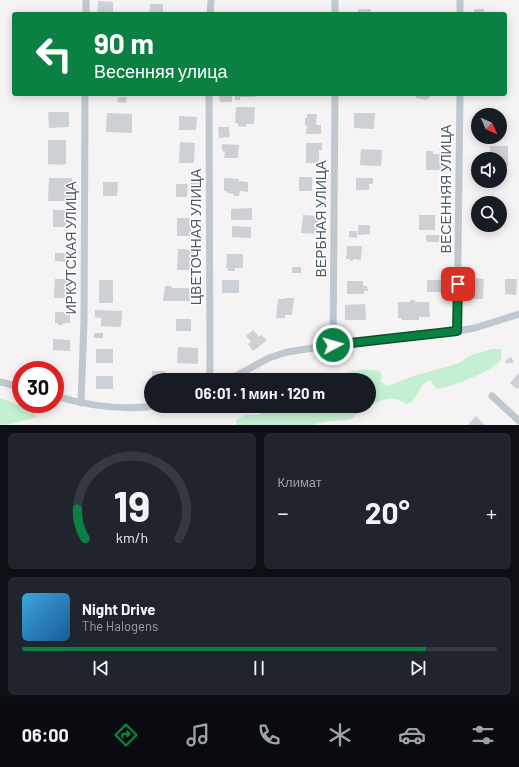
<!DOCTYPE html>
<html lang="ru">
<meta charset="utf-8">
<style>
body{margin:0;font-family:Barlow,sans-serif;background:#20242c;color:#f1f3f6;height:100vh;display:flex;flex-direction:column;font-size:15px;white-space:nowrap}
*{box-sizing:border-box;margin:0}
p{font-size:13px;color:#9ea1a6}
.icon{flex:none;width:22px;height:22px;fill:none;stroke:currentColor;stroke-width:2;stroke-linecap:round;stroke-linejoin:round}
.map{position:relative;height:425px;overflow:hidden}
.panel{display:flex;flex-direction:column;gap:8px;padding:8px;background:#0d0f14;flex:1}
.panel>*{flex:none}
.banner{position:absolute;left:12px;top:12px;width:495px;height:84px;border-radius:4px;box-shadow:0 2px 10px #0003;background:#0b8043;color:#fff;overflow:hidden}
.needle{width:26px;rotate:135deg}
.controls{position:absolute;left:471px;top:108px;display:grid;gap:8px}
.controls a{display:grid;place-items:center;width:36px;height:36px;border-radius:50%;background:#171b24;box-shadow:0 2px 10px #0003;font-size:20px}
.speed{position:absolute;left:12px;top:361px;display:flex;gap:8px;font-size:20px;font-weight:700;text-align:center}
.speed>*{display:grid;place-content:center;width:52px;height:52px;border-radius:50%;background:#171b24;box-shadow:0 2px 10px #0003;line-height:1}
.speed .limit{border:6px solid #d22;background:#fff;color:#111}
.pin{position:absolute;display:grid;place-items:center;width:34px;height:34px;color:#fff;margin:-17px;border-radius:8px;box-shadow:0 2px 6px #0006}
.me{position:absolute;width:44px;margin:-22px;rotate:84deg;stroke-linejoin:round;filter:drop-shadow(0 0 3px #0008)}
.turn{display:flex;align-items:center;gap:14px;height:84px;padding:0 16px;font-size:18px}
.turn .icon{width:52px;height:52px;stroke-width:2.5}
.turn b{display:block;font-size:28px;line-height:34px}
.big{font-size:30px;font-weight:700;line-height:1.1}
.panel .tile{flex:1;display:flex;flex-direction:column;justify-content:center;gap:6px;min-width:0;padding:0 14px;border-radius:6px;background:#20242c}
.panel .dial{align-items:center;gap:0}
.dial svg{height:104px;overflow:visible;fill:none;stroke:#363941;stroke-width:7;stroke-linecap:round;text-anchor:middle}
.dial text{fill:#f1f3f6;stroke:none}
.song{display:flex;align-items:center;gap:12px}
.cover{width:48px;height:48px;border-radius:6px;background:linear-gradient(135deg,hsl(200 70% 55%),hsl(210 70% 35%))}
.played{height:4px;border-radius:2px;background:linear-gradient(90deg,#0b8043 85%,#363941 85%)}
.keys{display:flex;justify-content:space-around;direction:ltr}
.heat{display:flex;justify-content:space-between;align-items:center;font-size:22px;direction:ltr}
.panel .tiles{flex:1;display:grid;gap:8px;grid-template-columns:1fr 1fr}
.tile:last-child{grid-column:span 2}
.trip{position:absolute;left:144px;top:373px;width:232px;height:40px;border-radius:20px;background:#171b24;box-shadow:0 2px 10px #0003;font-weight:700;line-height:40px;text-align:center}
.menu{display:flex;height:64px;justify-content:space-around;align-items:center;background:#090b0e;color:#9ea1a6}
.menu .icon{width:28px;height:28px}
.menu .current{color:#0b8043}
.menu b{font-size:18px;color:#f1f3f6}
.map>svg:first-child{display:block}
</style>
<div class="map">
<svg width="519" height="425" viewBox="0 0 519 425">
<rect width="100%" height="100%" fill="#f5f3f3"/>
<g fill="#c4efd2">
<path d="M492 349H501C501 352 502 356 501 359 496 370 449 388 437 389L430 380 423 384 412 402 406 404C391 392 374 403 360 412 357 414 354 418 350 419 337 422 325 420 313 425H236V420L246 415H259L274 406H369V380H327C343 374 363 365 380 372L382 377 381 382 388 386 413 376 450 366 461 362 469 356Z"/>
<path d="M0 398 25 408 37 415 35 418C23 420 13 425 0 425Z"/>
</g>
<g fill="#cdd0d5">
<polygon points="98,1 113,2 113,14 97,14"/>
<polygon points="150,4 163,4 163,14 149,14"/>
<rect x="358" y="9" width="13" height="5"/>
<rect x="474" y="9" width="10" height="5"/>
<polygon points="219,94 232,94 232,102 220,102"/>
<polygon points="235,94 255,94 255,97 240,97 240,100 235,100"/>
<polygon points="416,94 432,94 427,100 416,98"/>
<polygon points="118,97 127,97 126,103 117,102"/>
<polygon points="236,107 255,107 254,124 246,124 246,127 238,126 238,123 235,123"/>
<polygon points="48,112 69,112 69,127 49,128"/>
<polygon points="107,113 132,114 132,133 106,132"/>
<polygon points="354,113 375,113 374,129 354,128"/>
<polygon points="307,114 317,114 316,125 321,125 321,134 306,134 307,126 305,126 305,118 307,118"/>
<polygon points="179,116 197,117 196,130 179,130"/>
<polygon points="218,127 229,127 230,137 219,138"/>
<polygon points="48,140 66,140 66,164 63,165 48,164"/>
<polygon points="180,142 195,143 194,163 179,163"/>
<polygon points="306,143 322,143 322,150 319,150 319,163 306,163"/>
<polygon points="222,144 239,145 238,158 224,158 225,152 222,151"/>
<polygon points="490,146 508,146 508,166 500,166 500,159 490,159"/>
<polygon points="361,149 382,150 381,166 360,165"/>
<polygon points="426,151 433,151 433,154 444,154 444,159 442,159 442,170 426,170"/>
<rect x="299" y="177" width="13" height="14"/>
<polygon points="49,178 72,178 72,201 48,201"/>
<polygon points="224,178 239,179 239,181 248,182 248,192 240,191 239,196 233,196 234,194 227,193 226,191 224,191"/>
<polygon points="356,178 373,178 373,184 369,184 369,190 356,190"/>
<polygon points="191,181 200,181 200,188 191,187"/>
<polygon points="103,182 118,182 117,196 103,196"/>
<polygon points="176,184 188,184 187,197 176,197"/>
<polygon points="318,201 326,201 326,208 318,207"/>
<polygon points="252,208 252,220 231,220 231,209"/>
<rect x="53" y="210" width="13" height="17"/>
<polygon points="303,215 319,216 317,234 301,233"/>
<rect x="419" y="215" width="16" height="15"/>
<rect x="177" y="218" width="14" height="18"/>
<polygon points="358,225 370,225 370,234 358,235"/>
<polygon points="232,226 251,227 251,238 232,237"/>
<polygon points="349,231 357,231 357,238 349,237"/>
<polygon points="426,235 443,235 443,242 428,242 426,240"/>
<polygon points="347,246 362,246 361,260 353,259 353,261 350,261 350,259 346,259"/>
<polygon points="178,249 194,250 193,270 177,270"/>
<polygon points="55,253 67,253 66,262 55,261"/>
<polygon points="227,254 243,254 243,268 235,268 235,271 228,271 228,268 226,268"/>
<rect x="292" y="267" width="9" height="6"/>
<polygon points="468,278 484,279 483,299 467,299"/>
<polygon points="55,279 68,279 70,284 71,284 71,293 69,293 69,298 54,298"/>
<polygon points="505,279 517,279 516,295 505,294"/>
<rect x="99" y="280" width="14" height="23"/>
<rect x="222" y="280" width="17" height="13"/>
<rect x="427" y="280" width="14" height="12"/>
<polygon points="347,281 363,281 363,286 367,286 368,291 364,291 364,294 347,294"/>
<polygon points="165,286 171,286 172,288 190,288 190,301 163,301"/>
<polygon points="285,298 294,298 292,315 285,315 285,318 276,318 278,299 283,299"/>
<polygon points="410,300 415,300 415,302 429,302 430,317 419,317 419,320 402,320 401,318 398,318 398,302 410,302"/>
<polygon points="365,304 366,320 345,320 345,305"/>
<polygon points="95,310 122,311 121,327 101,326 101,318 95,317"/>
<polygon points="55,312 70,312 70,323 63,323 63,325 58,325 58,323 55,323"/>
<rect x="176" y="319" width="15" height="12"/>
<polygon points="253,330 259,337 261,335 267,340 253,351 248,344 251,342 246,336"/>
<rect x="94" y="333" width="9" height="5"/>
<polygon points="53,339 70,340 70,351 53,350"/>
<polygon points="178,347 198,348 198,364 177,363"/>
<rect x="96" y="349" width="17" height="14"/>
<polygon points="511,357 514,362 511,364 510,362 507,364 505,361"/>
<polygon points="152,371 165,371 166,380 152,380"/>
<polygon points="519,373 519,387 517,389 510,383"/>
<rect x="96" y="376" width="17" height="13"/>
<polygon points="476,416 485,425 468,425"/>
</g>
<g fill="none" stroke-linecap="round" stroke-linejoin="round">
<g stroke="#bfc8ce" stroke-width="7">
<polyline points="86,14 86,0"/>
<polyline points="210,14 211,0"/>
<polyline points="335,14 335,0"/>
<polyline points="460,14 460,0"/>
<polyline points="209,94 210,380"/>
<polyline points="457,331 460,94"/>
<polyline points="333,345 335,94"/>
<polyline points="228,380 269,358 287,352 333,345 445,333 475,328 519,314"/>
<polyline points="0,382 21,387"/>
<path d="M55 396C86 405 121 411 154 406"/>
<polyline points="492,396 519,421"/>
<polyline points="81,403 84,322 85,94"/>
</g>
</g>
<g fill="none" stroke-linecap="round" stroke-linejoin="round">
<g stroke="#07532c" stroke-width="10">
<polyline id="route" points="333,345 457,331 458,284"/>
</g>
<use href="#route" stroke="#0b8043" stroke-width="7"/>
</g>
<g text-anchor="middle" stroke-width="3" stroke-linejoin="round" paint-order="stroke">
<g font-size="14" fill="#4b5860" stroke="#fff">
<text transform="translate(446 189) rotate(-90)" y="5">ВЕСЕННЯЯ УЛИЦА</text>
<text transform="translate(321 219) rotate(-90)" y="5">ВЕРБНАЯ УЛИЦА</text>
<text transform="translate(196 237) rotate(-90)" y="5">ЦВЕТОЧНАЯ УЛИЦА</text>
<text transform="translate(71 248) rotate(-90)" y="5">ИРКУТСКАЯ УЛИЦА</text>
</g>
</g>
</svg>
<div class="controls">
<a><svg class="needle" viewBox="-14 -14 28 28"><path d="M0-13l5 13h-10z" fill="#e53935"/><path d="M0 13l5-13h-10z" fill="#9ea1a6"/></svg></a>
<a><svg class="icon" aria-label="sound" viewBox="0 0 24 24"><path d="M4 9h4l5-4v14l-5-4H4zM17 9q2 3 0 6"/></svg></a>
<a><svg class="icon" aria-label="search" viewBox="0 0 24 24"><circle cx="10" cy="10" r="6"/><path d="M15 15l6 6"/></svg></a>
</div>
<div class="speed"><div class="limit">30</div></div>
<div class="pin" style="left:458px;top:284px;background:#d93025"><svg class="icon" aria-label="arrive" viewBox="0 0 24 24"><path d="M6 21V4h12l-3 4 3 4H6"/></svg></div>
<svg class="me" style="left:333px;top:345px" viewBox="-20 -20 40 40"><circle r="17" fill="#0b8043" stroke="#fff" stroke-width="3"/><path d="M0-11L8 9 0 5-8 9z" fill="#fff"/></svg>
<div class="trip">06:01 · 1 мин · 120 m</div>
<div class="banner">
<div class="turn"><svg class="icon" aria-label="left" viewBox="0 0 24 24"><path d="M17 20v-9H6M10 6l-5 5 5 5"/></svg><div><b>90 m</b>Весенняя улица</div></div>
</div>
</div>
<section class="panel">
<div class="tiles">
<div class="tile dial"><svg viewBox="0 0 100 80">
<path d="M14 69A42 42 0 1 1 86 69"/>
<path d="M14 69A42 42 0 0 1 8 46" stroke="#0b8043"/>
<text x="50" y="56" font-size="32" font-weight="700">19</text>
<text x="50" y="72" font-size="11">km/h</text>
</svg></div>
<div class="tile"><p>Климат</p>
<div class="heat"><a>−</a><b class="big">20°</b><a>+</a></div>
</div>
<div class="tile">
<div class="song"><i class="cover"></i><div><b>Night Drive</b><p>The Halogens</p></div></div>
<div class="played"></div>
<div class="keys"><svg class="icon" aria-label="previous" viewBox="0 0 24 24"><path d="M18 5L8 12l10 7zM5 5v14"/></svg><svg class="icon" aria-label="pause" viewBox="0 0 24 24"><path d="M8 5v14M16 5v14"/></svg><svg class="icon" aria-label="next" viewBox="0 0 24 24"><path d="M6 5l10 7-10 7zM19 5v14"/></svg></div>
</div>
</div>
</section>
<nav class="menu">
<b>06:00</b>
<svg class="icon current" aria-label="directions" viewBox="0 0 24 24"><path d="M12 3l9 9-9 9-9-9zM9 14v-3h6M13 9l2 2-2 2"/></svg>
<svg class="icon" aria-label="music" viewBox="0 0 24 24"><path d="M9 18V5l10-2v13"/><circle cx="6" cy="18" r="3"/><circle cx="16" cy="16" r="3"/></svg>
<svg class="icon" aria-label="phone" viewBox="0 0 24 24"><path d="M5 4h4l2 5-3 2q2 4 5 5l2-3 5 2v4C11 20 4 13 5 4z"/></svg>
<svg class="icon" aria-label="climate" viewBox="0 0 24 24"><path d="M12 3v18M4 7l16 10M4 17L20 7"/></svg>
<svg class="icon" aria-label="car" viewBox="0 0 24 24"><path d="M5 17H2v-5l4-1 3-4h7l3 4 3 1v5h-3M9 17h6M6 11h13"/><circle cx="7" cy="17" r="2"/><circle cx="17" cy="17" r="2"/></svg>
<svg class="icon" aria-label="filters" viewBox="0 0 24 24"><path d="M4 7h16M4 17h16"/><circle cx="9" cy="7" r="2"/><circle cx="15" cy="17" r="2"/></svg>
</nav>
